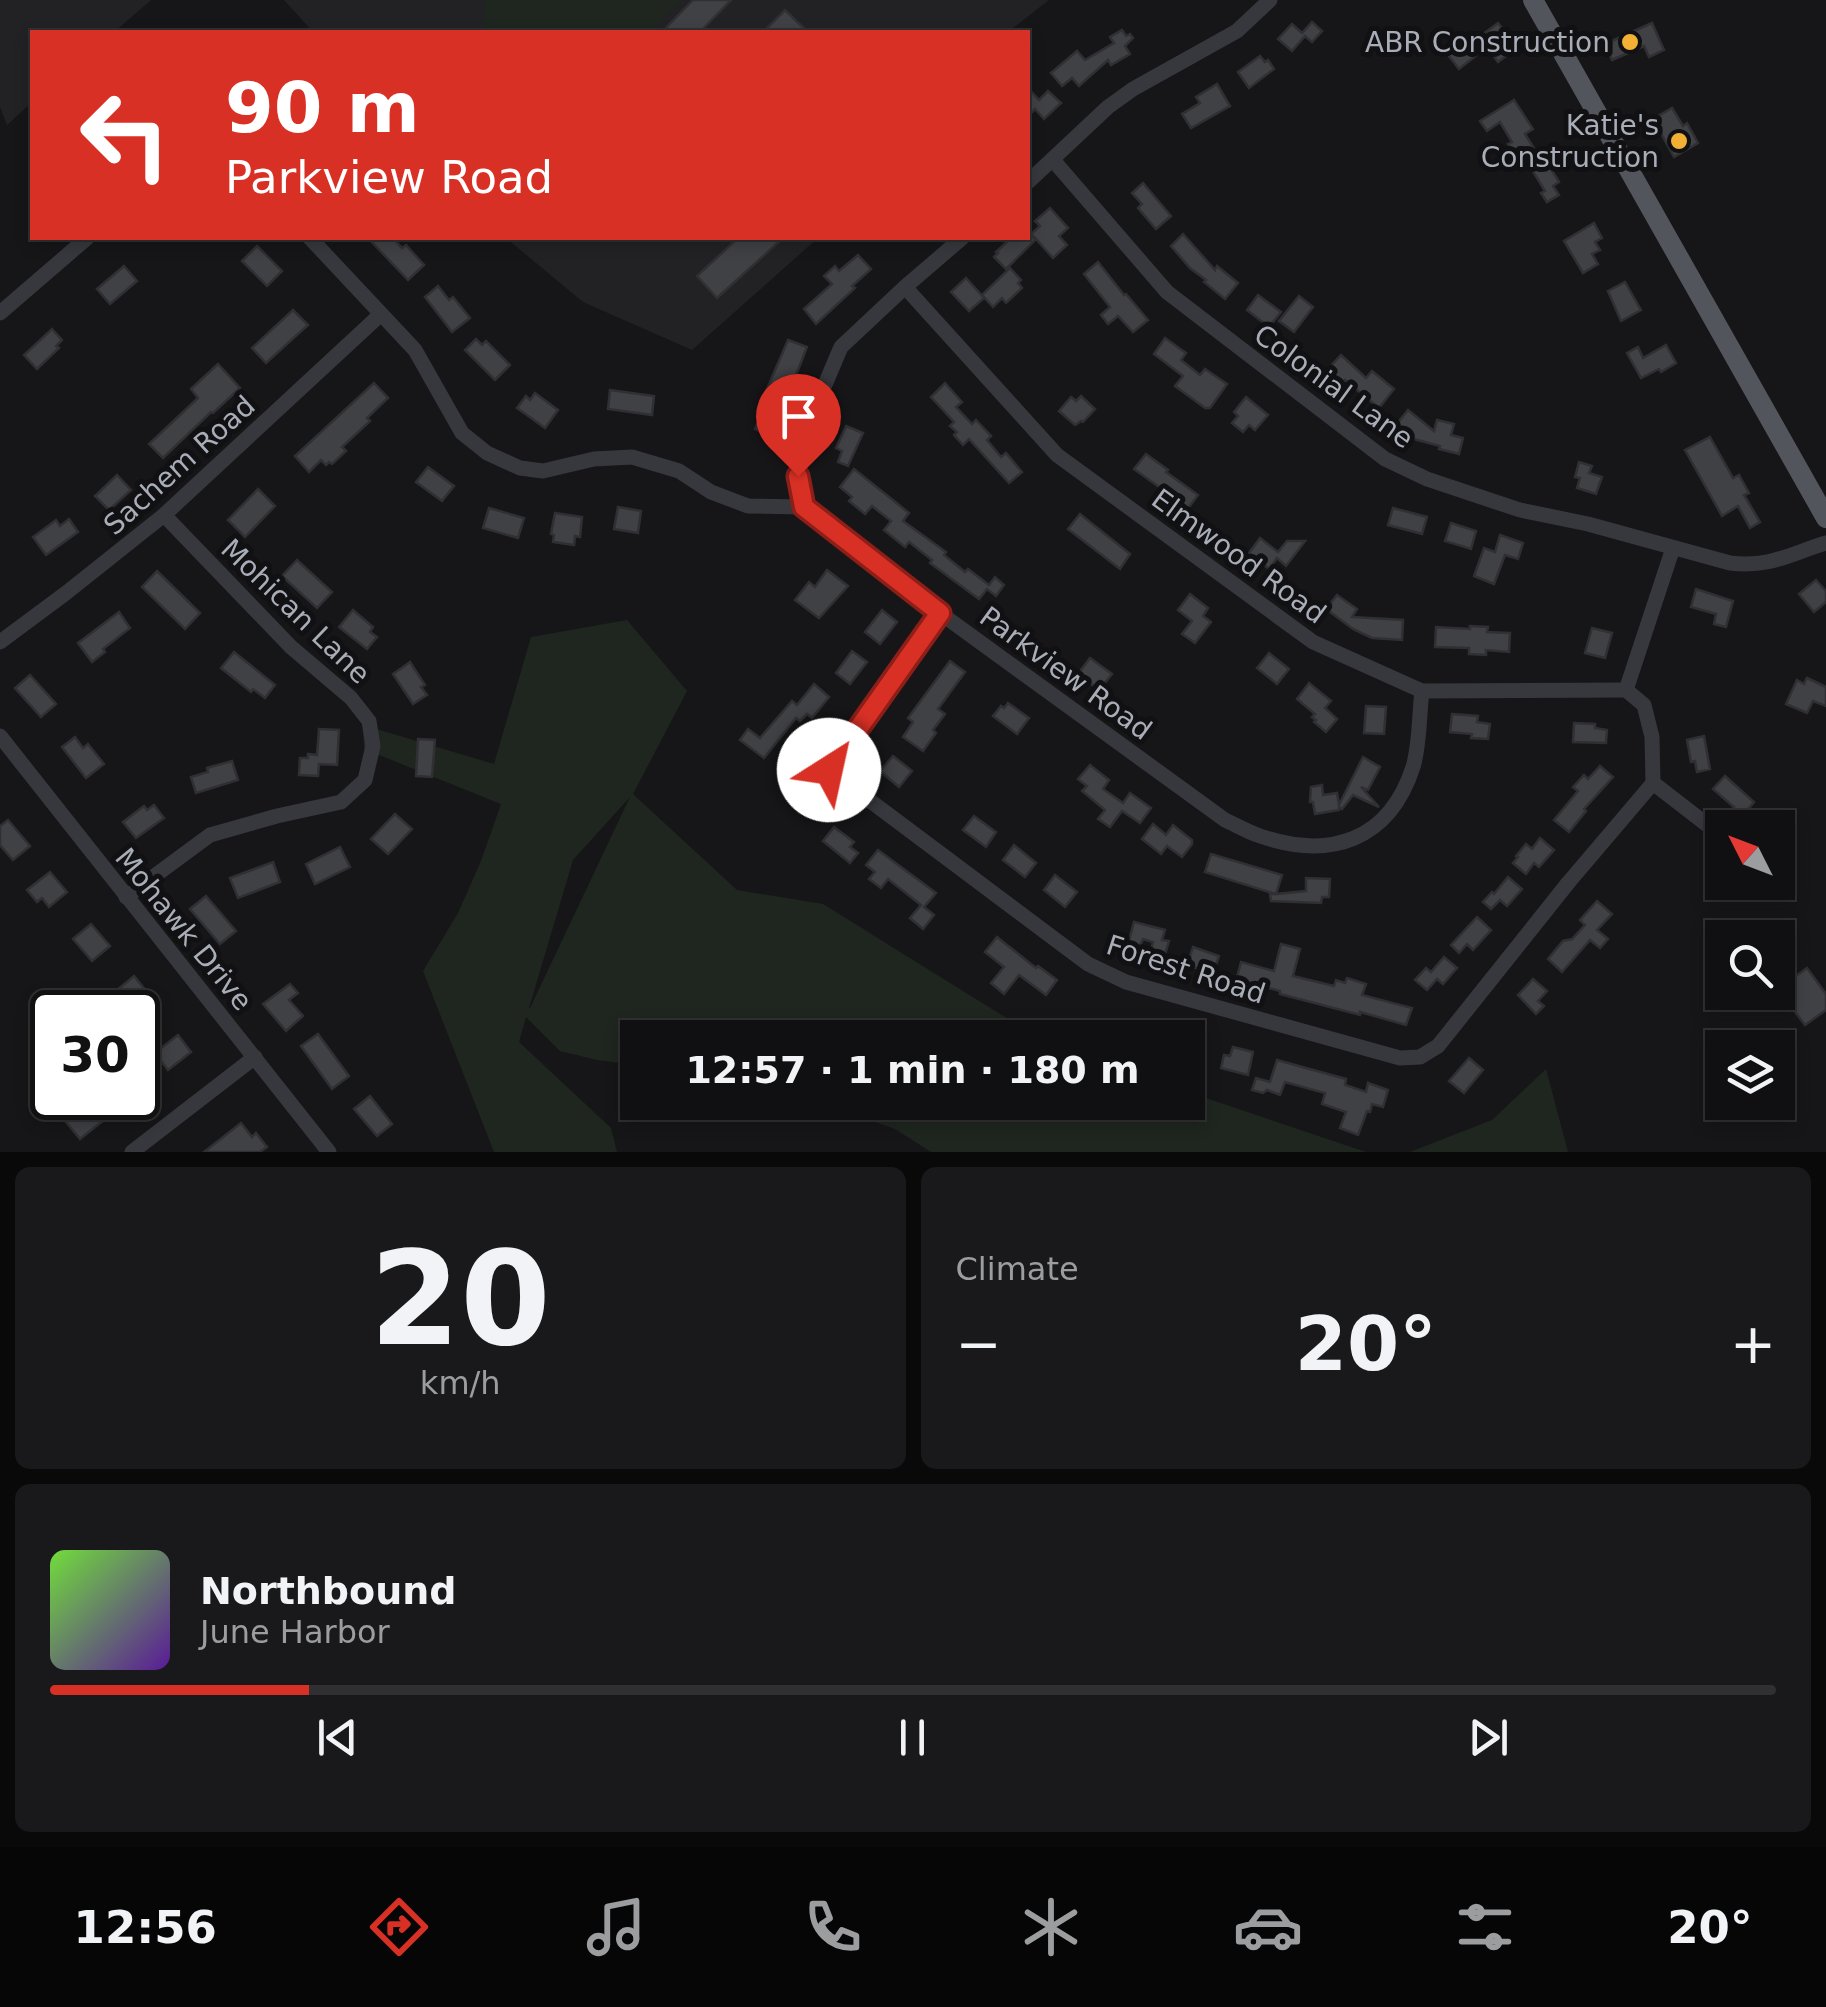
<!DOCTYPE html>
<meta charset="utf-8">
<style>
body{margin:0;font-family:"DejaVu Sans",sans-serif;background:#19191b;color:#f1f3f6;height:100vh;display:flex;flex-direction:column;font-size:38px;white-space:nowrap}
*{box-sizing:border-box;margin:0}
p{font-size:32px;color:#9c9d9f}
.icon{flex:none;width:55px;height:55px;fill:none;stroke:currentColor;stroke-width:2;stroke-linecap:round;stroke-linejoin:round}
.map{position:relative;height:1152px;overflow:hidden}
.details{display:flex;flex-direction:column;gap:15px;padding:15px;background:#09090a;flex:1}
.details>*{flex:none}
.guide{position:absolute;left:30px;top:30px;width:1000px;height:210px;border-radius:0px;box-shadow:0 5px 15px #0003,0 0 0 2px #303032;background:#d93025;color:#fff;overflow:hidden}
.needle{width:65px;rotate:312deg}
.fabs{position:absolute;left:1705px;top:810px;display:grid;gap:20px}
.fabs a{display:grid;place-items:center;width:90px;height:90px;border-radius:0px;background:#101012;box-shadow:0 5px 15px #0003,0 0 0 2px #303032;font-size:50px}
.speed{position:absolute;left:30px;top:990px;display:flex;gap:20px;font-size:50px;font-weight:700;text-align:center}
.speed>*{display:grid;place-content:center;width:130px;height:130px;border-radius:50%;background:#101012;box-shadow:0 5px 15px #0003,0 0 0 2px #303032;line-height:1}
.speed .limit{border:5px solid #111;border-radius:15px;background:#fff;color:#111}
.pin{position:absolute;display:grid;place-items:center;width:85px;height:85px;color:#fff;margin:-102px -42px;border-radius:50% 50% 50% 0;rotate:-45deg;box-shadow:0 0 10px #0007}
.pin .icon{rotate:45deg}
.me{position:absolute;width:110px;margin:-55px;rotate:35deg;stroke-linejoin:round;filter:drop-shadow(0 0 8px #0008)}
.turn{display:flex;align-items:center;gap:35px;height:210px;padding:0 30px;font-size:45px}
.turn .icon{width:130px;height:130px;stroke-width:2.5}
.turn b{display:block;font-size:70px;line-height:85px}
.big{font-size:75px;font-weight:800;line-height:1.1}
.details .tile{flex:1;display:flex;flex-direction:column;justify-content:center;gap:15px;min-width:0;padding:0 35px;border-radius:15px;background:#19191b}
.details .dial{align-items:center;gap:0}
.dial b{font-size:130px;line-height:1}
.song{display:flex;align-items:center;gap:30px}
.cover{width:120px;height:120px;border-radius:15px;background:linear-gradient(135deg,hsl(100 70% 55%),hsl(270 70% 35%))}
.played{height:10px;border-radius:5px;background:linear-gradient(90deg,#d93025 15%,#303032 15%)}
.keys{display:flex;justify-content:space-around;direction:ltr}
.heat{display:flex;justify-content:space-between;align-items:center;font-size:55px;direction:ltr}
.details .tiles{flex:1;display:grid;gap:15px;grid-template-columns:1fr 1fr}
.tile:last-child{grid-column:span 2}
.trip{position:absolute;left:620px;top:1020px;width:585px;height:100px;border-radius:0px;background:#101012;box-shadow:0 5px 15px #0003,0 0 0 2px #303032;font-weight:800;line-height:100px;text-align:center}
.tabs{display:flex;height:160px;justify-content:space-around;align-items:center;background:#060607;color:#9c9d9f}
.tabs .icon{width:70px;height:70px}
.tabs .selected{color:#d93025}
.tabs b{font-size:45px;color:#f1f3f6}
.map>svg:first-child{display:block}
</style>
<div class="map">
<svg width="1826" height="1152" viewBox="0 0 1826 1152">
<rect width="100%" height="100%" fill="#161618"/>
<g fill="#222225">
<polygon points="0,0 151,0 114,32 32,32 32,102 7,125 0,107"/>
<polygon points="284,0 1049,0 1008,32 313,32"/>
<polygon points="506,238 818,238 692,350 583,302"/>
</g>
<g fill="#1e261f" fill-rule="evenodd">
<polygon points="485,0 681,0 650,32 482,32"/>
<path d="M627 620 687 691 633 794 737 890 823 904 1037 1037 638 1038 637 1065 597 1060 560 1051 526 1017 519 1042 611 1128 617 1152H494L423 971 458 913 481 861 501 804 364 749 363 725 494 764 531 637ZM630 797 530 1008H529L573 860Z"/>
<polygon points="1546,1069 1568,1152 1410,1152 1492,1120"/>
<polygon points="1188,1092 1366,1152 931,1152 895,1129 823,1103 1188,1102"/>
</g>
<g fill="#404145" stroke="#303034" stroke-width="2.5">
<polygon points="693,0 731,0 700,32 662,32"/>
<polygon points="785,10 808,32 763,32"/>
<polygon points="1312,22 1322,31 1312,42 1305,36 1292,51 1278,39 1292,24 1302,33"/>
<polygon points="1498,23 1517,48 1498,62 1487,47 1459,69 1445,51 1458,41 1463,49"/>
<polygon points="1652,23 1664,50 1649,57 1644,46 1612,60 1605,44"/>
<polygon points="1122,30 1126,36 1130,34 1133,38 1125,46 1130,54 1111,65 1108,60 1079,86 1072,78 1062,86 1051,73 1077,51 1085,60 1114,43 1110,37"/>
<polygon points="1260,56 1265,62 1268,60 1274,69 1249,88 1238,72"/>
<polygon points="1217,84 1230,106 1191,128 1182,114 1200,103 1196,97"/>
<polygon points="1028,88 1039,100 1048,91 1061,103 1044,119 1035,109 1028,116"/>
<polygon points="1514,100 1533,129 1525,134 1540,158 1546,154 1554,167 1551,169 1559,182 1553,186 1559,195 1547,202 1541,193 1545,191 1520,150 1514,154 1508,144 1512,142 1500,122 1487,131 1480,121"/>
<polygon points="1672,108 1683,126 1687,123 1698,143 1674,157 1653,119"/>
<polygon points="1143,183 1171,216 1156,229 1138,208 1142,204 1132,193"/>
<polygon points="1050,208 1068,228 1059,236 1067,245 1053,258 1036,239 1006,269 994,257 998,253 996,252 1011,238 1035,238 1031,234 1040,226 1035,221"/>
<polygon points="1594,223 1602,238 1595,242 1600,250 1592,254 1598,264 1583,273 1564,241"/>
<polygon points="1183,234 1215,270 1217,266 1238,283 1225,299 1204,282 1206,280 1190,268 1171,246"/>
<polygon points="368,238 393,238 402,248 406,245 424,265 408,280"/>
<polygon points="738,238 783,238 717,298 697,276"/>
<polygon points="257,246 282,271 267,286 242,261"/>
<polygon points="858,255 871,269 852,286 855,288 816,324 804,309 832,284 824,276 835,266 839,271"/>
<polygon points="1098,262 1124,295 1126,294 1148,320 1133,332 1118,316 1108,324 1101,315 1110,307 1084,274"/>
<polygon points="124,266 137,281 110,304 97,289"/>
<polygon points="1010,268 1021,280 1018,283 1022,288 1006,303 1002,298 993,307 982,295"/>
<polygon points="966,278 984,298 969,311 951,292"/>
<polygon points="1625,282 1641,310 1621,321 1608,291"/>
<polygon points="438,286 449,300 453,297 470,318 452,332 425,297"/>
<polygon points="1258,295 1281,312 1269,327 1247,310"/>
<polygon points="1299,296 1313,307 1294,332 1279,321"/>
<polygon points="293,310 308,325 266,363 252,348"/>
<polygon points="52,329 62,340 56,346 59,348 37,369 24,355"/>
<polygon points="1165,338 1186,353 1181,360 1200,375 1205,369 1227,384 1210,408 1205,408 1175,386 1183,376 1154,354"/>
<polygon points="476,339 482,345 486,341 510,365 495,380 465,350"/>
<polygon points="788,340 807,347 793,383 789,382 774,417 778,418 770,436 755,429 762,414 757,412"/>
<polygon points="1666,345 1676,363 1661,372 1659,369 1641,378 1627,353 1638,347 1643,358"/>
<polygon points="1341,355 1366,378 1372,371 1394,389 1379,408 1345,380 1343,383 1328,369"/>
<polygon points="218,364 240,388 213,413 211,412 163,458 149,444 198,398 191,389"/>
<polygon points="374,383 388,398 367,418 370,421 342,447 346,451 332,464 329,462 326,465 321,460 309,472 295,456"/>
<polygon points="945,383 962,402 956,407 972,424 976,420 991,436 987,440 1001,457 1006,453 1022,472 1009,483 969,439 963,445 954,435 957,432 950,426 954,422 931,397"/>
<polygon points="610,390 654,396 652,415 608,409"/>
<polygon points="535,393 558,410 545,428 517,408 526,396 530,400"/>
<polygon points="1081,396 1095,409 1083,422 1081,421 1075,425 1059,411 1071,397 1076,401"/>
<polygon points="1246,397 1268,415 1255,430 1249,425 1243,432 1232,423 1238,416 1234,412"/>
<polygon points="1408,410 1434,431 1437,420 1454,424 1451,435 1463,438 1459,454 1439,449 1440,446 1414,439 1396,425"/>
<polygon points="846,426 863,433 848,466 838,462 842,451 836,448"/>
<polygon points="1710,437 1733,478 1739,475 1749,493 1744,495 1760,522 1750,528 1738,506 1722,516 1685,450"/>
<polygon points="1146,454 1168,470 1166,472 1198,495 1186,511 1167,497 1169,494 1134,469"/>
<polygon points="1579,462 1592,466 1589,473 1602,477 1596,494 1577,488 1580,478 1575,477"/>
<polygon points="428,467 454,486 442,501 416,482"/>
<polygon points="854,469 909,513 903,521 946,552 944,555 965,572 968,569 989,585 995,577 1004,585 996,596 987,589 979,599 930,563 932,560 909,542 905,547 884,530 891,521 872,506 865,514 849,501 852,497 840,487"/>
<polygon points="117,475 131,490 109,510 95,496"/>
<polygon points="258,489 275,506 245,537 228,520"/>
<polygon points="618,507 641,511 638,533 614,529"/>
<polygon points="489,508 524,518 518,538 483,528"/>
<polygon points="1393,508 1427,517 1422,534 1388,525"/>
<polygon points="555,513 582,517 580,537 575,536 574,545 553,542 554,535 551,534"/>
<polygon points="1080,514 1130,554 1120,569 1068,529"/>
<polygon points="69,519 78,532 46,555 33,537 56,520 60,526"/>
<polygon points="1451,523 1476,531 1471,549 1445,541"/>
<polygon points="1500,535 1523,543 1518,559 1505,555 1494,584 1474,576 1484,548 1495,552"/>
<polygon points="1260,538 1278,552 1287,541 1305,541 1286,566 1277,558 1269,569 1249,553"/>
<polygon points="297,560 332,592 317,608 282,576"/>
<polygon points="827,570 848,586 819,618 795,600 809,582 815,587"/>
<polygon points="157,571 200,613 185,629 142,587"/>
<polygon points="1816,580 1826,591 1826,602 1814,612 1799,594"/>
<polygon points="1696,589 1733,601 1726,627 1714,624 1716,614 1691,607"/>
<polygon points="1190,594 1208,608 1203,616 1211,622 1195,643 1182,634 1192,621 1178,610"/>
<polygon points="1337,595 1357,609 1352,617 1403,620 1402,640 1372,638 1353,629 1326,609"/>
<polygon points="353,610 373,627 370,632 377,637 367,649 339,627"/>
<polygon points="882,610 897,622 880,644 865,632"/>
<polygon points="119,612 130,628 103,649 105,652 92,662 78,643"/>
<polygon points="1470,626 1488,627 1487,632 1510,633 1509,652 1486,650 1486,655 1469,654 1469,648 1435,647 1436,627 1470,629"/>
<polygon points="1592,628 1612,633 1605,658 1585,653"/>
<polygon points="852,651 867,662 850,684 836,673"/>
<polygon points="234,652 275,685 265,698 253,689 251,692 221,668"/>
<polygon points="1269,653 1289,669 1277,684 1257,668"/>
<polygon points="1090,658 1112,674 1099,690 1078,674"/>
<polygon points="950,661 965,672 938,709 945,714 933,730 936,733 923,751 903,737 913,722 908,718"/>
<polygon points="410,662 425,685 421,687 427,695 413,704 393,674"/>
<polygon points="30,675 56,704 41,717 15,688"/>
<polygon points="1807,678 1826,687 1826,706 1813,701 1807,713 1786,704 1797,680 1804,684"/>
<polygon points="1309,683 1331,701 1325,708 1337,719 1326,732 1314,722 1316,720 1312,717 1315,714 1297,699"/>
<polygon points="814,684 829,697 812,718 807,714 800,721 796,718 764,758 740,740 748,729 760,738 792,701 797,705"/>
<polygon points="1008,703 1029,718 1017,734 993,716 1001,706 1004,708"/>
<polygon points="1366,706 1386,707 1384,734 1364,733"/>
<polygon points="1452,714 1478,716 1477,722 1490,724 1488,739 1471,738 1472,734 1450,732"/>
<polygon points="1574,723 1595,724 1595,728 1607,730 1606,743 1573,742"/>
<polygon points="319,729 339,730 337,765 319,764 318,776 299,775 300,758 308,758 308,754 317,755"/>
<polygon points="1704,736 1710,769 1697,772 1695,761 1691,762 1687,740"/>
<polygon points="75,737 83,748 88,744 104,764 86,778 62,747"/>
<polygon points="418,739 435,740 432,777 416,776"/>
<polygon points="893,756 912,771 899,787 880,771"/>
<polygon points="1363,757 1380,767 1368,790 1361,787 1379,807 1353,795 1342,809 1339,807 1339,810 1315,814 1313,802 1310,802 1311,787 1322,785 1323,795 1337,793 1339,805"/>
<polygon points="232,761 238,780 196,793 191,777 208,772 207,768"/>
<polygon points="1090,765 1109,780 1103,789 1123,803 1130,793 1151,808 1140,823 1122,811 1110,827 1098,819 1105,810 1082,791 1087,786 1078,779"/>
<polygon points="1600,766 1613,777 1584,809 1586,811 1569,832 1554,820 1578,791 1573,787 1584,775 1588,779"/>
<polygon points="1725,776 1754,802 1732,828 1728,828 1721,821 1734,807 1713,789"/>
<polygon points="154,805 164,818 136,838 123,822 144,806 147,810"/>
<polygon points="395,814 412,829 388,854 371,839"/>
<polygon points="974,816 996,832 986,847 963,830"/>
<polygon points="8,820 30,846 13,860 0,845 0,826"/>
<polygon points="1153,824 1166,835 1173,825 1192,840 1192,844 1182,857 1167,846 1161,854 1142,839"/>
<polygon points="834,827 854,842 850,847 858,853 850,863 823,841"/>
<polygon points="1540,838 1554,850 1539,867 1534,863 1526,874 1513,863 1518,857 1516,856 1526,844 1532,849"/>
<polygon points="1014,845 1036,863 1025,877 1003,860"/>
<polygon points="340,847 350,867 315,884 306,864"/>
<polygon points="878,850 936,893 924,907 934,915 923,929 910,918 921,905 888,879 881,888 869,879 875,872 866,865"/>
<polygon points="1211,854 1282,875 1276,894 1306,891 1306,878 1330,879 1329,897 1322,897 1321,903 1271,901 1270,894 1275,894 1205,872"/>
<polygon points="273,862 280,882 238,898 230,878"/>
<polygon points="50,872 67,892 49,907 42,898 37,902 27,890"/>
<polygon points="1055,875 1077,892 1065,907 1044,890"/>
<polygon points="1508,877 1522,889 1507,906 1500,900 1491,909 1483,902 1492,892 1494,894"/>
<polygon points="206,896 236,931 220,944 190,909"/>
<polygon points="1597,901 1612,914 1597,930 1608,939 1600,948 1590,940 1562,972 1548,959 1563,941 1572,939 1585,925 1580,920"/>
<polygon points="1477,917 1491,930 1473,950 1467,944 1459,953 1451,945"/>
<polygon points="1134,922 1165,930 1162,940 1169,941 1163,961 1149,958 1153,942 1143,939 1136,954 1126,952"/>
<polygon points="91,924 110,946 92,961 73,939"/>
<polygon points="997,937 1036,968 1038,966 1057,980 1046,995 1019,975 1004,994 991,983 1004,967 985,952"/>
<polygon points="1281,944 1300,949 1293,976 1334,986 1336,980 1345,983 1347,978 1366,984 1362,995 1412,1008 1406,1025 1360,1012 1360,1015 1280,994 1280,991 1243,981 1244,978 1237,977 1241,962 1274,971"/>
<polygon points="1193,947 1219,956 1213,974 1187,965"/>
<polygon points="1444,957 1457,968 1443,984 1437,979 1427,990 1415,980 1426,968 1431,972"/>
<polygon points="1807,968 1826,994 1826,1010 1805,1025 1778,989"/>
<polygon points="134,976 152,998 133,1012 116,991"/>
<polygon points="1533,979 1547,991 1538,1001 1544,1006 1536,1014 1518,995"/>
<polygon points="290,984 298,993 289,1000 303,1016 286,1031 263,1004"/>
<polygon points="318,1034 349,1076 332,1089 301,1046"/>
<polygon points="178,1035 191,1052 168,1070 155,1053"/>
<polygon points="1233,1047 1253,1052 1248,1075 1221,1068 1224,1055 1230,1056"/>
<polygon points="1469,1058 1483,1070 1464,1093 1449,1081"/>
<polygon points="1277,1060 1346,1079 1345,1085 1366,1092 1368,1083 1388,1090 1383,1107 1372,1104 1370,1112 1367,1111 1358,1135 1340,1128 1346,1112 1322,1104 1325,1093 1285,1082 1280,1095 1267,1090 1263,1093 1252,1090 1256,1078 1270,1082"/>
<polygon points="370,1096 392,1124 377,1136 354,1109"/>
<polygon points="74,1098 108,1098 114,1105 105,1111 109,1116 80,1139 66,1122 81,1111 79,1108 81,1107"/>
<polygon points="241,1123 252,1137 256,1133 267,1147 260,1152 204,1152"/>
</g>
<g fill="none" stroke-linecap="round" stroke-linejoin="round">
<g stroke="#37383d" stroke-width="15">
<path d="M1053 160 1167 292 1385 459 1427 479 1520 510 1588 524 1730 563C1769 568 1790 554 1826 543"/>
<polyline points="1028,182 1108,107 1133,89 1237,31 1270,0"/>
<polyline points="310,238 415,350 462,433 487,453 520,468 543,471 594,459 632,457 679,471 711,492 748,506 804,507"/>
<path d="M962 238 905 287 841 347 801 441 798 476 804 507 940 613 1225 820C1236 825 1248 832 1260 836 1330 860 1389 841 1413 767 1420 744 1419 715 1422 691"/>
<polyline points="905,287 1057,455 1313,642 1422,691 1626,690"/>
<polyline points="0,313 87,238"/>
<polyline points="1673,548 1626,690 1644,705 1652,737 1653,783 1719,834"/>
<polyline points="940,613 829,770 1088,964 1126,982 1400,1058 1420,1057 1438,1046 1568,883 1653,783"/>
<polyline points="0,642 66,593 164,515 381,314"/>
<polyline points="0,736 329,1152"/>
<polyline points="126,897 210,835 277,816 341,802 365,780 373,746 369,721 351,698 291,647 164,515"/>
<polyline points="132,1152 255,1057"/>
</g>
<polyline stroke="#53555c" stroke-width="20" points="1533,0 1826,518"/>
</g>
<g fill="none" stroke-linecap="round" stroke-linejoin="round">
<g stroke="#8d1f18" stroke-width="25">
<polyline id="route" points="798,476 804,507 940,613 829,770"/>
</g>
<use href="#route" stroke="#d93025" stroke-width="18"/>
</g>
<g fill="#f2b134" stroke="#111113" stroke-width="4">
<circle cx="1630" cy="42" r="10"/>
<circle cx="1679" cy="141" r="10"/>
</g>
<g text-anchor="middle" stroke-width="10" stroke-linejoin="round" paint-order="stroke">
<g font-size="28" fill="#a8adb8" stroke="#111113" text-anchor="end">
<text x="1610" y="52">ABR Construction</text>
<text x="1659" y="135">Katie's<tspan x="1659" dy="32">Construction</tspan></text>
</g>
<g font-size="28" fill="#a8adb8" stroke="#111113">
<text transform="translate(1334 386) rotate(36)" y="10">Colonial Lane</text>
<text transform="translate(179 465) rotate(-42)" y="10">Sachem Road</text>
<text transform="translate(1239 556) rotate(36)" y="10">Elmwood Road</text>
<text transform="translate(296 611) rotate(44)" y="10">Mohican Lane</text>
<text transform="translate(1066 673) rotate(36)" y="10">Parkview Road</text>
<text transform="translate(184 929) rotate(51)" y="10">Mohawk Drive</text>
<text transform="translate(1186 969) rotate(18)" y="10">Forest Road</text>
</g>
</g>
</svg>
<div class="fabs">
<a><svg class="needle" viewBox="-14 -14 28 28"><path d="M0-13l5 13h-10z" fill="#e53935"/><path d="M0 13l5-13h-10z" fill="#9c9d9f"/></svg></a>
<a><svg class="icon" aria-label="search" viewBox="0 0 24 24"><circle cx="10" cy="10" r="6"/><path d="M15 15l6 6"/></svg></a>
<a><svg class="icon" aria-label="layers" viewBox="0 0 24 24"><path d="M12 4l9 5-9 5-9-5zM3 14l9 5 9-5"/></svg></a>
</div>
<div class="speed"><div class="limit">30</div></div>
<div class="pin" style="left:798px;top:476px;background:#d93025"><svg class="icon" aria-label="arrive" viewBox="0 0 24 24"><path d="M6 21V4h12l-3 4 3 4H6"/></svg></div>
<svg class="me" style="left:829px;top:770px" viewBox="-20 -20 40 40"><circle r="19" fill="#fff"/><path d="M0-13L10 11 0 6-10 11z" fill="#d93025"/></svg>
<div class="trip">12:57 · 1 min · 180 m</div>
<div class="guide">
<div class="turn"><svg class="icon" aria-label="left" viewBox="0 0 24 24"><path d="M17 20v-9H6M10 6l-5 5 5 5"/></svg><div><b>90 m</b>Parkview Road</div></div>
</div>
</div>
<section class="details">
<div class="tiles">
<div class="tile dial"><b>20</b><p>km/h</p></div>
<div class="tile"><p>Climate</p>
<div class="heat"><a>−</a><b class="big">20°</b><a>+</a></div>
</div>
<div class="tile">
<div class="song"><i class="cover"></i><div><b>Northbound</b><p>June Harbor</p></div></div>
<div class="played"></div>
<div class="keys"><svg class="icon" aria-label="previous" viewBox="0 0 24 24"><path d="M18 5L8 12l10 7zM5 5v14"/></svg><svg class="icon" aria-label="pause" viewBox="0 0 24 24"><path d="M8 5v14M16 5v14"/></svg><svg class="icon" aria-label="next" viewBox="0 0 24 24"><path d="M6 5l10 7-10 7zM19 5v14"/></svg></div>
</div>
</div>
</section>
<nav class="tabs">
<b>12:56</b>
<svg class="icon selected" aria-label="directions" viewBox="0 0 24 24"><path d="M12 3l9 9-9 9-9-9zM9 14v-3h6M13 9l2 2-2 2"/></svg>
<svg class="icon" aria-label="music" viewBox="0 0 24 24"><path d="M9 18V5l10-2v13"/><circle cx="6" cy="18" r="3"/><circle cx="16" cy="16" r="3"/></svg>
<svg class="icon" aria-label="phone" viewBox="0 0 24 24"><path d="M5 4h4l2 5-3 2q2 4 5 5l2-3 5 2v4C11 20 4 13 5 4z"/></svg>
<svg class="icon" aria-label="climate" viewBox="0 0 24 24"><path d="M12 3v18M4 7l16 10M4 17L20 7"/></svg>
<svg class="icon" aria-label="car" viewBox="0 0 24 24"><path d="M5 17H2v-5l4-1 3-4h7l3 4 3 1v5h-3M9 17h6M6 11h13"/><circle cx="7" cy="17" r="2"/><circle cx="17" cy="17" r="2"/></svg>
<svg class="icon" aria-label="filters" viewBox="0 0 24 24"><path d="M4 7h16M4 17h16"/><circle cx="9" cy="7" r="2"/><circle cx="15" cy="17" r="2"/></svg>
<b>20°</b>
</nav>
